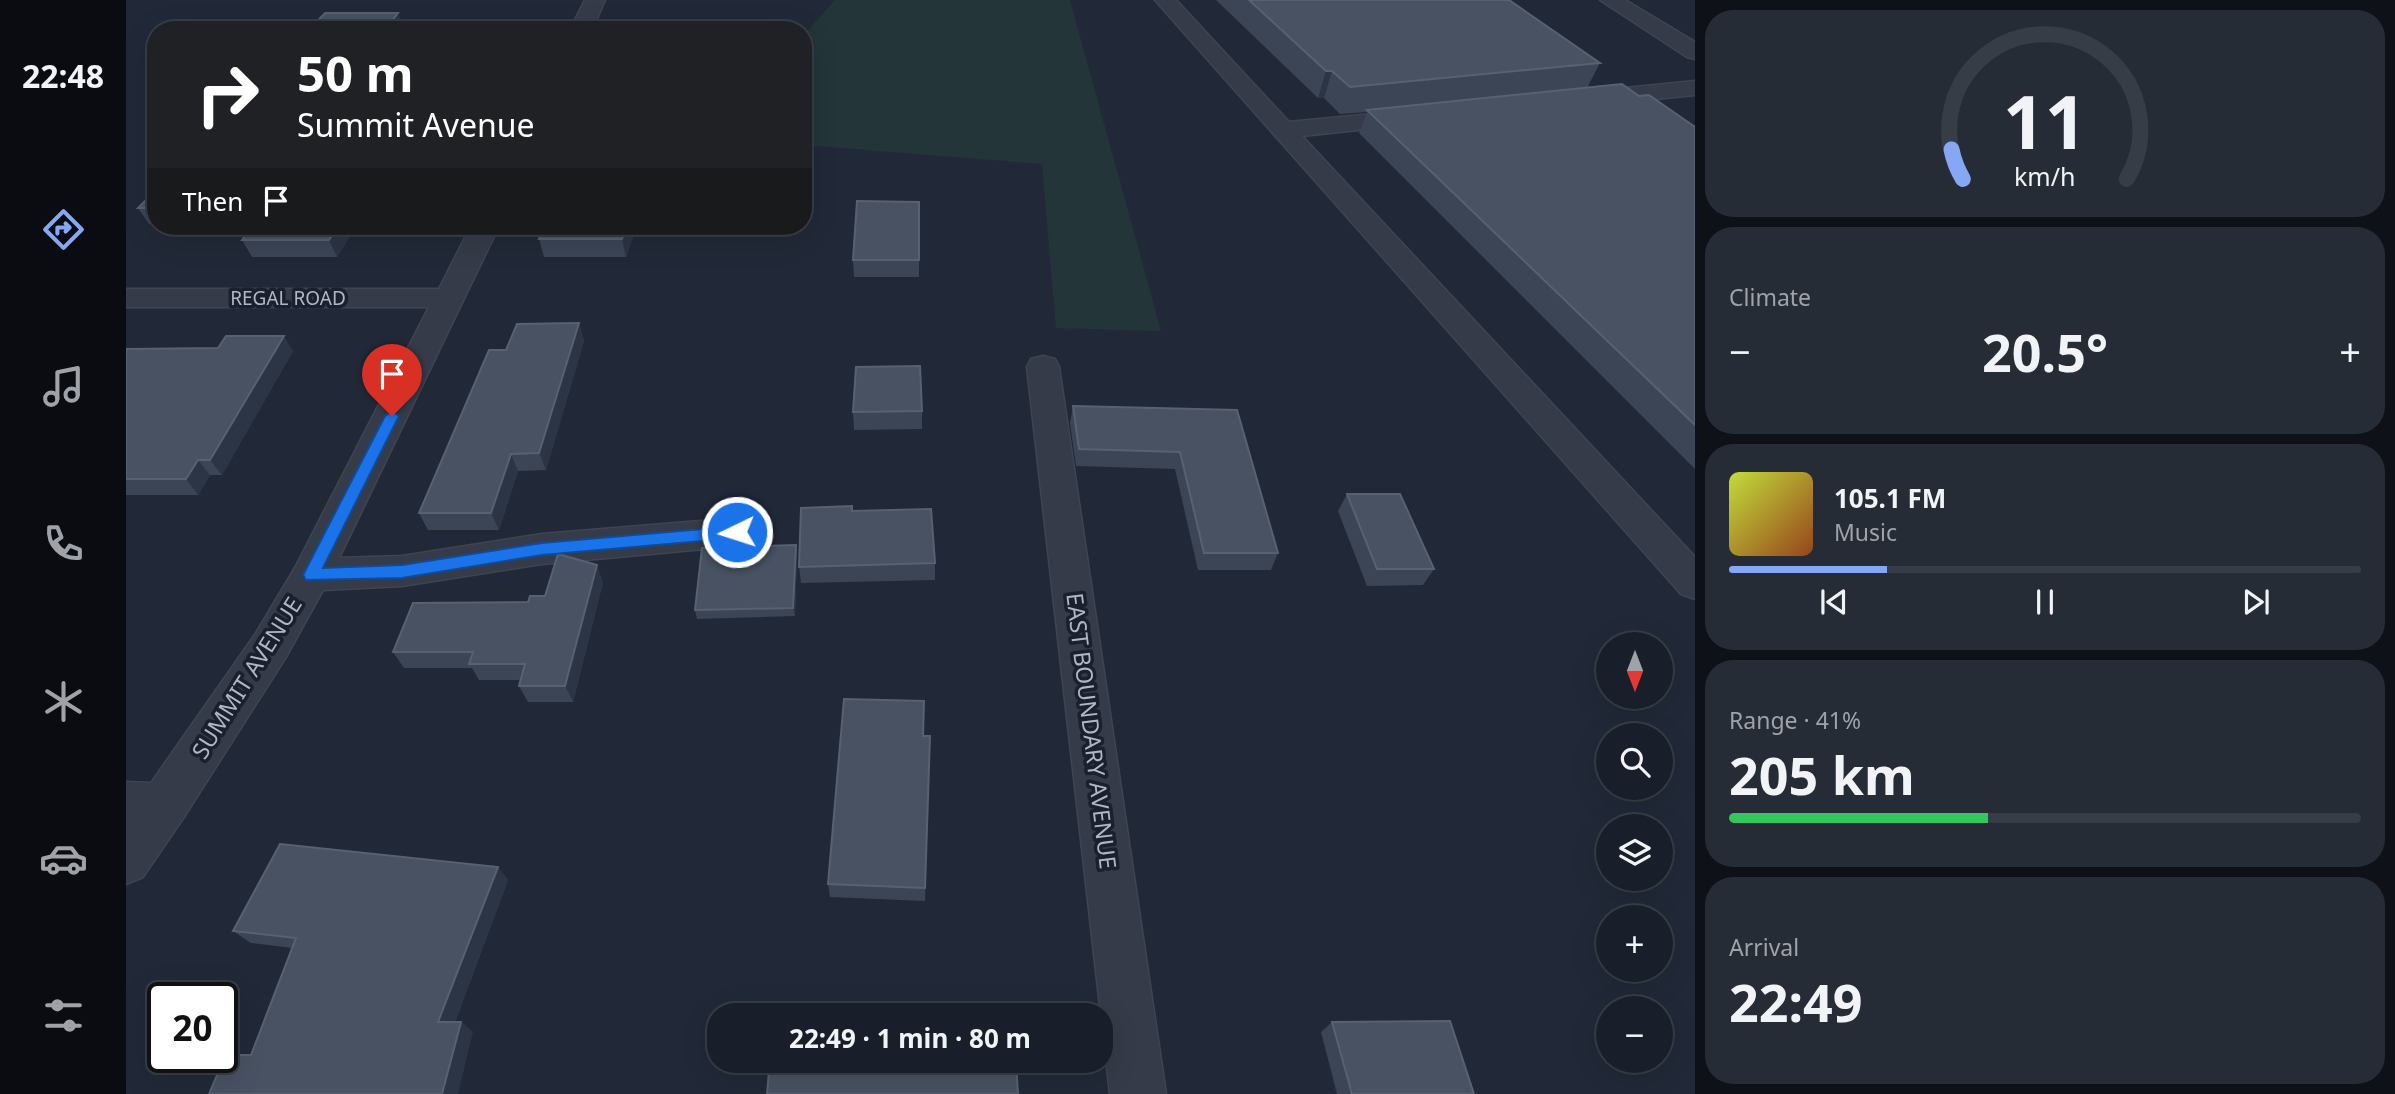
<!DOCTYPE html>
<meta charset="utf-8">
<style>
body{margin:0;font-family:"Noto Sans",sans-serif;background:#262c36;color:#f1f3f6;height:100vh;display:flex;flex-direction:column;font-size:26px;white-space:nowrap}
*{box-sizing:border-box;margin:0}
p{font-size:23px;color:#9fa2a8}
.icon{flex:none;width:38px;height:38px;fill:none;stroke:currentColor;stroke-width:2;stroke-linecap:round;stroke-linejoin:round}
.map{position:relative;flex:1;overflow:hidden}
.side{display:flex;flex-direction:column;gap:10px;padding:10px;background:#0e1117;width:700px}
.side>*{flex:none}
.top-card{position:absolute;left:21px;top:21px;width:665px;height:214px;border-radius:28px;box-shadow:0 7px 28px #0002,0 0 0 2px #373d47;background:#202124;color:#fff;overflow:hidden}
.needle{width:46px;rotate:180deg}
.buttons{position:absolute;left:1470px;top:632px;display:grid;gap:14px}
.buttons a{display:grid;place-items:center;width:77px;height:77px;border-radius:50%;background:#191f2a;box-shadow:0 7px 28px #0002,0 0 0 2px #373d47;font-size:35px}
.speed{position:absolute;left:21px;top:982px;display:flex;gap:14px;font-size:35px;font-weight:700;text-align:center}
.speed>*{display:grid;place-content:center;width:91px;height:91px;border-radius:50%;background:#191f2a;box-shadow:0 7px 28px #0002,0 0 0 2px #373d47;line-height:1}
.speed .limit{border:4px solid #111;border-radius:10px;background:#fff;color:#111}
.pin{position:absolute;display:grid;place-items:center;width:60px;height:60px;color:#fff;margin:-72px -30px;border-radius:50% 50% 50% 0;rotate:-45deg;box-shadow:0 0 7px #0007}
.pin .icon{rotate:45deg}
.me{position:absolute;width:77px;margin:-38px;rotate:266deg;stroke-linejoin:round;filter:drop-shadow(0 0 5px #0008)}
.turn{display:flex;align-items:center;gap:24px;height:147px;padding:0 35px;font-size:32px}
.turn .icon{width:91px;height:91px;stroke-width:2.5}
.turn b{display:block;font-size:49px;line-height:60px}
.then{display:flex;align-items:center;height:66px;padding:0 35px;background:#0003;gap:14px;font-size:26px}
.big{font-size:52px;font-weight:700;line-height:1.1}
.side .widget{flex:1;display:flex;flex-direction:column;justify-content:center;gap:10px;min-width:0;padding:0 24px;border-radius:28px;background:#262c36}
.side .dial{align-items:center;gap:0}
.dial svg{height:182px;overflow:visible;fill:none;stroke:#373d47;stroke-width:7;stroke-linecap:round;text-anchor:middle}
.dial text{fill:#f1f3f6;stroke:none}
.song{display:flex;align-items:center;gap:21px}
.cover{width:84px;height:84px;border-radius:10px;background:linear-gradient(135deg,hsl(70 70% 55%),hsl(20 70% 35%))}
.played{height:7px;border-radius:4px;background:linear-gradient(90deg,#85a7f4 25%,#373d47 25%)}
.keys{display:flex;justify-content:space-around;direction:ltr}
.heat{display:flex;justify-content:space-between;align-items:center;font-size:38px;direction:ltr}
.charge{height:10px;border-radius:5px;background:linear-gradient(90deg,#34c759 41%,#373d47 0)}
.trip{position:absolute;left:581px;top:1003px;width:406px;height:70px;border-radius:28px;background:#191f2a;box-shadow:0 7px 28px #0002,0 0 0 2px #373d47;font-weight:700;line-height:70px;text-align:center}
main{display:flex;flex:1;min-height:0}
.tab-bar{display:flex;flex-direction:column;width:126px;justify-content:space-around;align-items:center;background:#0a0c11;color:#9fa2a8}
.tab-bar .icon{width:49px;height:49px}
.tab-bar .selected{color:#85a7f4}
.tab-bar b{font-size:32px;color:#f1f3f6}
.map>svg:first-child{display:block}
</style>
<main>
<nav class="tab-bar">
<b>22:48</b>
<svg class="icon selected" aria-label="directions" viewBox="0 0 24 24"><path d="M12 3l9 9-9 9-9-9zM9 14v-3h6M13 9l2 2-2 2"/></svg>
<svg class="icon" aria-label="music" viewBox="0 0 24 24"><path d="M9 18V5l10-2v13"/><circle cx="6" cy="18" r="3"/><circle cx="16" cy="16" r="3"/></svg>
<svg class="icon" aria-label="phone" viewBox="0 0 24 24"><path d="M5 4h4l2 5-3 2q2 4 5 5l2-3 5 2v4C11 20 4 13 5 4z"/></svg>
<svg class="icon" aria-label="climate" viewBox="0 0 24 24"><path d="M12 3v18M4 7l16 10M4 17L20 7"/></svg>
<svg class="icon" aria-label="car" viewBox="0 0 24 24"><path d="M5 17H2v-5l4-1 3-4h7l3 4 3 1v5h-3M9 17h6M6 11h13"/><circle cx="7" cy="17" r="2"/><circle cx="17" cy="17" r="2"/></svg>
<svg class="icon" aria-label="filters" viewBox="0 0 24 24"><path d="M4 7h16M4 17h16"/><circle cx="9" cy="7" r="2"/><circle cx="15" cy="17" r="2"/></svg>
</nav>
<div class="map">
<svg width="1569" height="1094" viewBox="0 0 1569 1094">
<rect width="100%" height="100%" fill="#212938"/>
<polygon fill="#233539" points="709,0 944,0 1035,331 930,328 916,164 677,145 677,36"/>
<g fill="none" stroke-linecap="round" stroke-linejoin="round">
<g stroke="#3e4452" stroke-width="3">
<g id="minor">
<polygon points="459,0 479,0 466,30 444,30"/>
<polygon points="1029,0 1050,0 1163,122 1288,110 1297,112 1300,117 1297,122 1288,124 1176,136 1569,557 1569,599 1555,594"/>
<polygon points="1474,0 1499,0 1569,42 1569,59 1561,57"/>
<polygon points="1569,81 1569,95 1459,106 1451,104 1447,99 1451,94 1459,92"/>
<polygon points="345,226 373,226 213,558 276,556 416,534 611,518 624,522 630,532 624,542 611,546 416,564 276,586 197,590 160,657 56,820 17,877 0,884 0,782 25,783 130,633 170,566 303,307 0,307 0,289 313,289"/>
<polygon points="917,356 929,359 933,367 1040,1094 984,1094 901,367 905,359"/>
</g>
</g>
<use href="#minor" fill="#353b48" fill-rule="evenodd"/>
</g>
<g fill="#3c4556">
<polygon points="1090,0 1383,0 1474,63 1461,88 1513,96 1569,127 1569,469 1233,133 1241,112 1214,114 1198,98 1192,98"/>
<polygon points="30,190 30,224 23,224 12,208"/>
<polygon points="793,202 793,277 728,277 727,260"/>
<polygon points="127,226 230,226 211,257 126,257 116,240"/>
<polygon points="511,226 500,257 418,257 413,239"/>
<polygon points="453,323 458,341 420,470 392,471 373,530 302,530 293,513 380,350"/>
<polygon points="0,349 167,351 96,475 84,475 72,495 0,495"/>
<polygon points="947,406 1111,410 1152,553 1145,570 1072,570 1049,469 950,466 944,423"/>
<polygon points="796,411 796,429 728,430 727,412"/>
<polygon points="1221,494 1308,569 1297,585 1241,586 1212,511"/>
<polygon points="726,511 809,563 809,580 675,583 673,567"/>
<polygon points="670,545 671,553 669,616 571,619 569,610"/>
<polygon points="477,582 447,702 402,702 393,686 395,680 353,680 346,668 278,668 267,652 419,596"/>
<polygon points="797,736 804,736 799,901 704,897 702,884"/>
<polygon points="372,867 382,880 329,1022 335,1022 347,1032 125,1055 166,948 125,943 107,931"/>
<polygon points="1206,1022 1348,1094 1211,1094 1195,1032"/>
</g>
<g fill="#2c3545">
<polygon points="272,13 278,27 276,30 259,30"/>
<polygon points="1200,71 1206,71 1198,98 1192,98"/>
<polygon points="212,226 230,226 211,257 203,240"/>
<polygon points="501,226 511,226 500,257 496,239"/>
<polygon points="453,323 458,341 420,470 413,453"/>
<polygon points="158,336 167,351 96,475 84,460"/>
<polygon points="385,454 392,471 373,530 365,513"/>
<polygon points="72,460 84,475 72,495 60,479"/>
<polygon points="670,545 671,553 669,616 667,608"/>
<polygon points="471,565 477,582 447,702 439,686"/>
<polygon points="372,867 382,880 325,1032 312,1022"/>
<polygon points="335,1022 347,1032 332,1094 316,1094"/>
</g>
<g fill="#485262" stroke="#586172" stroke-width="2">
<polygon points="1123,0 1383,0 1474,63 1224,87 1206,71 1200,71"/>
<polygon points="199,13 272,13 259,30 183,30"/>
<polygon points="1496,84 1513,96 1523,95 1569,127 1569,425 1241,110"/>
<polygon points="30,190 30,208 12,208"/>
<polygon points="731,201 793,202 793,260 727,260"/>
<polygon points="127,226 212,226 203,240 116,240"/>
<polygon points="419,226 501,226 496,239 413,239"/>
<polygon points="453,323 413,453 385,454 365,513 293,513 363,350 380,350 391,324"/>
<polygon points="100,336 158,336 84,460 72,460 60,479 0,479 0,349 92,348"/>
<polygon points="794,366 796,411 727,412 730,367"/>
<polygon points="947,406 1111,410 1152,553 1078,553 1054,452 953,449"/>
<polygon points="1221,494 1274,494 1308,569 1251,569"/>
<polygon points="726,506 726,511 805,509 809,563 673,567 675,508"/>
<polygon points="670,545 667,608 569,610 576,548"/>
<polygon points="432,554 471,565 439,686 393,686 399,664 343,664 347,652 267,652 287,603 402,602 404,596 419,596"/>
<polygon points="718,699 798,701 797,736 804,736 799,888 702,884"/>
<polygon points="154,844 372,867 312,1022 335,1022 316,1094 83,1094 94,1068 104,1068 108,1055 125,1055 170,938 107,931"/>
<polygon points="1324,1021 1348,1094 1226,1094 1206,1022"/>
<polygon points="644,1060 890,1060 892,1094 641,1094"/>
</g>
<polygon fill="#1a73e8" stroke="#114b97" stroke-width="2" points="266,411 273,416 197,568 276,565 416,543 611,526 618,532 611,538 416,555 276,578 180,580 177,575 259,416"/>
<g text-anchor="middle" stroke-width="7" stroke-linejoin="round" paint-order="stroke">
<g font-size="19" fill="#afb6c5" stroke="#1a202d">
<text x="162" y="305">REGAL ROAD</text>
</g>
<g font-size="23" fill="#afb6c5" stroke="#1a202d">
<text transform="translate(121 678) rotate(-58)" y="8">SUMMIT AVENUE</text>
<text transform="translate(965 731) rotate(83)" y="8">EAST BOUNDARY AVENUE</text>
</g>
</g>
</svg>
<div class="buttons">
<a><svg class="needle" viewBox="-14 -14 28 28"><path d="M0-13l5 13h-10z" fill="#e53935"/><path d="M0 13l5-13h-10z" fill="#9fa2a8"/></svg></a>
<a><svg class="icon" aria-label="search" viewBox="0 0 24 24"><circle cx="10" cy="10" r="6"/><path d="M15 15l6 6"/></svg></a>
<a><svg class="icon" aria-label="layers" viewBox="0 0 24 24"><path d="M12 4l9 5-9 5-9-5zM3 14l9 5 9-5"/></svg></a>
<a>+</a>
<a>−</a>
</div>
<div class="speed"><div class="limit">20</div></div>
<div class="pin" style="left:266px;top:416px;background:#d93025"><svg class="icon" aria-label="arrive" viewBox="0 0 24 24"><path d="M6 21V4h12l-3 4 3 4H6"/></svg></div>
<svg class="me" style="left:611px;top:532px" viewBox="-20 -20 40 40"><circle r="17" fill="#1a73e8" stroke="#fff" stroke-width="3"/><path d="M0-11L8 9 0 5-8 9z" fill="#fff"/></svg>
<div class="trip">22:49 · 1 min · 80 m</div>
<div class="top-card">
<div class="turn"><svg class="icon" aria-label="right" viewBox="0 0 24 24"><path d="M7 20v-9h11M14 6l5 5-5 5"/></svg><div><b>50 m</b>Summit Avenue</div></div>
<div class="then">Then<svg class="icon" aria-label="arrive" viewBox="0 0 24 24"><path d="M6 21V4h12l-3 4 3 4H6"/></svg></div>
</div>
</div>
<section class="side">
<div class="widget dial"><svg viewBox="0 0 100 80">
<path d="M14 69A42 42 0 1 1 86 69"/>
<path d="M14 69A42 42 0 0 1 9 56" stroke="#85a7f4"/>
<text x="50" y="56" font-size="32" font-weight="700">11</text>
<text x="50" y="72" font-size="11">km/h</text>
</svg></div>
<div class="widget"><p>Climate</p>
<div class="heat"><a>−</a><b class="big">20.5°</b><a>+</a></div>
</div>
<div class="widget">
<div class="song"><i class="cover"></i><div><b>105.1 FM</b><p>Music</p></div></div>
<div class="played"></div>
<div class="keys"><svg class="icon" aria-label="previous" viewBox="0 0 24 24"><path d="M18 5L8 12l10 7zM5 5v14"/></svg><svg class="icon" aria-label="pause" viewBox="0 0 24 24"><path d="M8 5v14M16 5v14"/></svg><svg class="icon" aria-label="next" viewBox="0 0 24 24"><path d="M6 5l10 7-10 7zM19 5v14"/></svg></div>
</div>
<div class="widget"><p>Range · 41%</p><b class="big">205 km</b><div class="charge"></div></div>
<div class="widget"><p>Arrival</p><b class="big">22:49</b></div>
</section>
</main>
